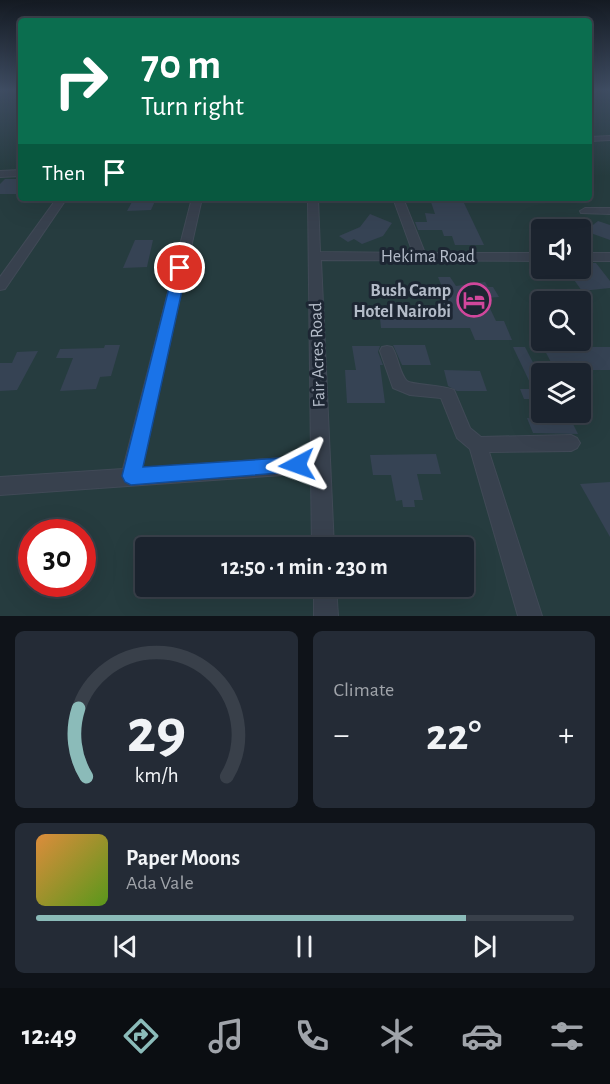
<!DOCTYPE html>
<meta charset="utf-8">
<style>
body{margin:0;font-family:"Alegreya Sans",sans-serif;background:#242b36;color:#f1f3f6;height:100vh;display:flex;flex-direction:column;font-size:22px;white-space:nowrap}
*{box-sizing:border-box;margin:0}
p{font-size:20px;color:#a0a4aa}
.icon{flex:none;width:33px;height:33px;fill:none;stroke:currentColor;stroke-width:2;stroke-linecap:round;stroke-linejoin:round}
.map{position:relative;height:616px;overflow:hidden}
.details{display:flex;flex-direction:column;gap:15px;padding:15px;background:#0f1319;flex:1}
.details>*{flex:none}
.guide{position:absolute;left:18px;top:18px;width:574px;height:183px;border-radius:6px;box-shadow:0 6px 24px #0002,0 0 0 2px #39404a;background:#0b6e4f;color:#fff;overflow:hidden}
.controls{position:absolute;left:531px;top:219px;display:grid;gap:12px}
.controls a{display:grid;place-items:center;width:60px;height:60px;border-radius:6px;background:#1b232e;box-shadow:0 6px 24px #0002,0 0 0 2px #39404a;font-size:30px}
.speed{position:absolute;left:18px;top:519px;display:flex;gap:12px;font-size:30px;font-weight:700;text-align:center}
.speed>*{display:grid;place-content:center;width:78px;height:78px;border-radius:50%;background:#1b232e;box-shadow:0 6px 24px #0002,0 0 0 2px #39404a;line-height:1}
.speed .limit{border:9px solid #d22;background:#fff;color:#111}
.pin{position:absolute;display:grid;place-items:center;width:51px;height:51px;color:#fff;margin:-26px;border:3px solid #fff;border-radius:50%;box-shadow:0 2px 6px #0007}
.me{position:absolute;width:66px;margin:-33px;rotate:266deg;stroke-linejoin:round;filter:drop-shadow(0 0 4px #0008)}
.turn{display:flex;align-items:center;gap:21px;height:126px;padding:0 24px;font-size:27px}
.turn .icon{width:78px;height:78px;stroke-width:2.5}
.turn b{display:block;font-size:42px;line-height:51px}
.then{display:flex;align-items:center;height:57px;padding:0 24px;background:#0003;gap:12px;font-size:22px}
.big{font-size:45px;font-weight:700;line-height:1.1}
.details .widget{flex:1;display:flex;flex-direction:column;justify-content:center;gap:9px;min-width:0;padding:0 21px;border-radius:9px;background:#242b36}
.details .dial{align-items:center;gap:0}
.dial svg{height:156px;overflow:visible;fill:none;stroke:#39404a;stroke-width:7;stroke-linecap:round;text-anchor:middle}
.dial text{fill:#f1f3f6;stroke:none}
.song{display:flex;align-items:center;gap:18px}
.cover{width:72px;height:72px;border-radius:9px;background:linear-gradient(135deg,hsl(30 70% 55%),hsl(90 70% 35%))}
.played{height:6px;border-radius:3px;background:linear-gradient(90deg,#8bbbb9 80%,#39404a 80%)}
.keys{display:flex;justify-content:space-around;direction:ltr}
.heat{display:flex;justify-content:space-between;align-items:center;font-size:33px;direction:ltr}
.details .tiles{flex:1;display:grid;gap:15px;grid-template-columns:1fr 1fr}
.widget:last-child{grid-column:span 2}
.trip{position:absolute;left:135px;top:537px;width:339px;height:60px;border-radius:6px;background:#1b232e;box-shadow:0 6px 24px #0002,0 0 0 2px #39404a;font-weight:700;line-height:60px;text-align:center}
.menu{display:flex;height:96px;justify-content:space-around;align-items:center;background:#0b0e12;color:#a0a4aa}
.menu .icon{width:42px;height:42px}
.menu .on{color:#8bbbb9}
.menu b{font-size:27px;color:#f1f3f6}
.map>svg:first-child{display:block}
</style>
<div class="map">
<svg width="610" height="616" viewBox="0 0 610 616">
<rect width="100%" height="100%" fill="#242f3e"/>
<path fill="#263c3f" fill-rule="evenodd" d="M0 89H21V198H590V89H610V616H0ZM542 230H580V268H542ZM542 302H580V340H542ZM542 374H580V412H542ZM32 532H82V584H32ZM146 548H464V586H146Z"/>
<g fill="#364354">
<polygon points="5,179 21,179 21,194 0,194 0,184"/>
<polygon points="156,199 151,210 127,211 133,200"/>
<polygon points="430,199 458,200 460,203 464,203 484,245 455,245 452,236 444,236 442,230 418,230 415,222 427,222 425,213 435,214"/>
<polygon points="370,214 392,223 383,236 362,244 354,239 348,242 339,236 360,227"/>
<polygon points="598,221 610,225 610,240 585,231"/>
<polygon points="135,240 153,240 147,267 123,268"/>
<polygon points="586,263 596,263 610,281 610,288 582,291 567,270 590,268"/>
<polygon points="438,277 450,277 456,286 485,282 488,287 493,287 499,297 485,298 496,321 504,321 512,340 475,340 470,328 381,328 380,318 447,318 441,292 444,292"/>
<polygon points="105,345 120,345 111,376 100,377 96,389 60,391 73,358 56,358 60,349 104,348"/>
<polygon points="393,345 425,345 431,365 402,365"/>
<polygon points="352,346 380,346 378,352 383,365 380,365 385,403 347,403 345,370 356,370"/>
<polygon points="513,347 525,347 542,380 542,407 538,399 524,399 520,389 533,389"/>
<polygon points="543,347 610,347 610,370 555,370"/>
<polygon points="38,351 17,390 0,391 0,363 12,363 17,352"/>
<polygon points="444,370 480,371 487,391 457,391 448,386"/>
<polygon points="527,418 571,420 578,434 533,433"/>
<polygon points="436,454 441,474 417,474 423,500 414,500 415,507 403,507 402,500 396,501 391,475 373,475 370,455"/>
<polygon points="610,482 610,537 580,484"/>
</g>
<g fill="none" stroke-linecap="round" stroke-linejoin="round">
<g stroke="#414a57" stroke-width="2">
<g id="minor">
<polygon points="610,136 610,140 590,141 590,137"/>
<polygon points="21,170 21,176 0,177 0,171"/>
<polygon points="57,198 67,198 5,289 0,290 0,277"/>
<polygon points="192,198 202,198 142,468 311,456 308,198 318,198 320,252 413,253 393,198 403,198 425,253 542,253 542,261 321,260 334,548 312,548 311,473 0,495 0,477 123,469"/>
<polygon points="585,208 610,208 610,214 581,213 580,211"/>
<rect x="580" y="253" width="30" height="8"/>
<path d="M387 346 392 347 394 351C398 359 401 376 407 381 412 385 442 385 454 390L470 428 481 437 571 435 577 438 580 443 577 448 571 451 489 452 542 616H518L470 449 457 438 441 398 410 395 393 388 380 351 382 347Z"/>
<polygon points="314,586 336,586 338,616 314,616"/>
</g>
</g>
<use href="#minor" fill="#38414e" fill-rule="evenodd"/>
</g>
<linearGradient id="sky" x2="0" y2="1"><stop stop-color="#141a22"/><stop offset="0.51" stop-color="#3f4d63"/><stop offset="1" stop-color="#3f4d63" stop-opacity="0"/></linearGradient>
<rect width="610" height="176" fill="url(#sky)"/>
<polygon fill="#1a73e8" stroke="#114b97" stroke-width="1.5" points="180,264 187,268 143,467 297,457 304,459 306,465 304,471 131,485 125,482 122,476 174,268"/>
<defs>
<g id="hotel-ring" transform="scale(1.725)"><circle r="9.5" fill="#1d2633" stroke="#d1479c" stroke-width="1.5"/><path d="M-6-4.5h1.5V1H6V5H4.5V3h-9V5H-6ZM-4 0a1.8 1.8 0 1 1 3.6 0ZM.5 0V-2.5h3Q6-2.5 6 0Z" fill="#d1479c"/></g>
</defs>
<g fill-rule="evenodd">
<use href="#hotel-ring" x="474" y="300"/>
</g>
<g text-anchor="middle" stroke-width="6" stroke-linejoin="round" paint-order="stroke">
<g font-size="18" fill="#b4bcc9" stroke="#1d2633">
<text x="428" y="262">Hekima Road</text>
<text transform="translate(317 355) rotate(-92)" y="6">Fair Acres Road</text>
</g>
<g font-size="18" font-weight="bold" fill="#b4bcc9" stroke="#1d2633" text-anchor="end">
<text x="451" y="296">Bush Camp<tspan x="451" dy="21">Hotel Nairobi</tspan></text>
</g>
</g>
</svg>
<div class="controls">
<a><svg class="icon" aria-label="sound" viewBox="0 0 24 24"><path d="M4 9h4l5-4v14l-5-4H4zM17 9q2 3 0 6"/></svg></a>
<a><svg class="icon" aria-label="search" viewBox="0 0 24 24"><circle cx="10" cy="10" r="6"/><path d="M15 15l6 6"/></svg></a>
<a><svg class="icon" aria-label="layers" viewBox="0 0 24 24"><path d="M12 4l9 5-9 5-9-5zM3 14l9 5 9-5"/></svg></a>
</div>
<div class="speed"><div class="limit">30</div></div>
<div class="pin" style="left:180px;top:268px;background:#d93025"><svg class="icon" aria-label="arrive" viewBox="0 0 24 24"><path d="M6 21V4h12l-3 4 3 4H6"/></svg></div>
<svg class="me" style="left:297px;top:465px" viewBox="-20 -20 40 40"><path d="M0-17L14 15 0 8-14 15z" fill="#1a73e8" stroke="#fff" stroke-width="4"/></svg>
<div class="trip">12:50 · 1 min · 230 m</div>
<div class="guide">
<div class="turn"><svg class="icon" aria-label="right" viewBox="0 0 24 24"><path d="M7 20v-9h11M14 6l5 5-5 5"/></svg><div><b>70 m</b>Turn right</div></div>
<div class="then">Then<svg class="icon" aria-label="arrive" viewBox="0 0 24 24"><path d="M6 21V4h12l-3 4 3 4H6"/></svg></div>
</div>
</div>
<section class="details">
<div class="tiles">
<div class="widget dial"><svg viewBox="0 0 100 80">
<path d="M14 69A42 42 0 1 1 86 69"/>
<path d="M14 69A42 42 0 0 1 10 34" stroke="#8bbbb9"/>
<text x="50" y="56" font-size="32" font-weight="700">29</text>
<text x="50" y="72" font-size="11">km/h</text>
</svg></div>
<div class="widget"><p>Climate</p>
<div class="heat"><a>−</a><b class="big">22°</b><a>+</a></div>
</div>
<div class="widget">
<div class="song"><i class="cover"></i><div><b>Paper Moons</b><p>Ada Vale</p></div></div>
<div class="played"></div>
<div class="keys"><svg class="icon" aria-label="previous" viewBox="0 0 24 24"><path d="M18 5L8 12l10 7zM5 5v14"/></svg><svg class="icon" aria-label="pause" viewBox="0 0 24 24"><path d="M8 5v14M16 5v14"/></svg><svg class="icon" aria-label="next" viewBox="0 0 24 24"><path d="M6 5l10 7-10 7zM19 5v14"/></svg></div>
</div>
</div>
</section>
<nav class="menu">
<b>12:49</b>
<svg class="icon on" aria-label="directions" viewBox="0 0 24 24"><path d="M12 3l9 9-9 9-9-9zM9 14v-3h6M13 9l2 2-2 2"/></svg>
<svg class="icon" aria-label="music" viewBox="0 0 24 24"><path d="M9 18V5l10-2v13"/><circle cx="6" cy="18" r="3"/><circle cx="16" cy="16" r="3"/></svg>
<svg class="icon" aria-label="phone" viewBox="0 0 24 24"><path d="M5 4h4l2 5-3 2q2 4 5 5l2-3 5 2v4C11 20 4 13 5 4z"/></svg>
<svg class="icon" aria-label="climate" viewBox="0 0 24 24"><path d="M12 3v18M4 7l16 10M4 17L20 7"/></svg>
<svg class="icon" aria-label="car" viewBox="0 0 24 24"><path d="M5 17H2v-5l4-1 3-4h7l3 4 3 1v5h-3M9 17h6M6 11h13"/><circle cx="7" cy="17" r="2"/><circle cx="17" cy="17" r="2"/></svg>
<svg class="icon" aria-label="filters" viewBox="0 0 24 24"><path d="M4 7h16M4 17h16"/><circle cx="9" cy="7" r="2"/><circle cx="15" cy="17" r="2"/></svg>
</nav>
